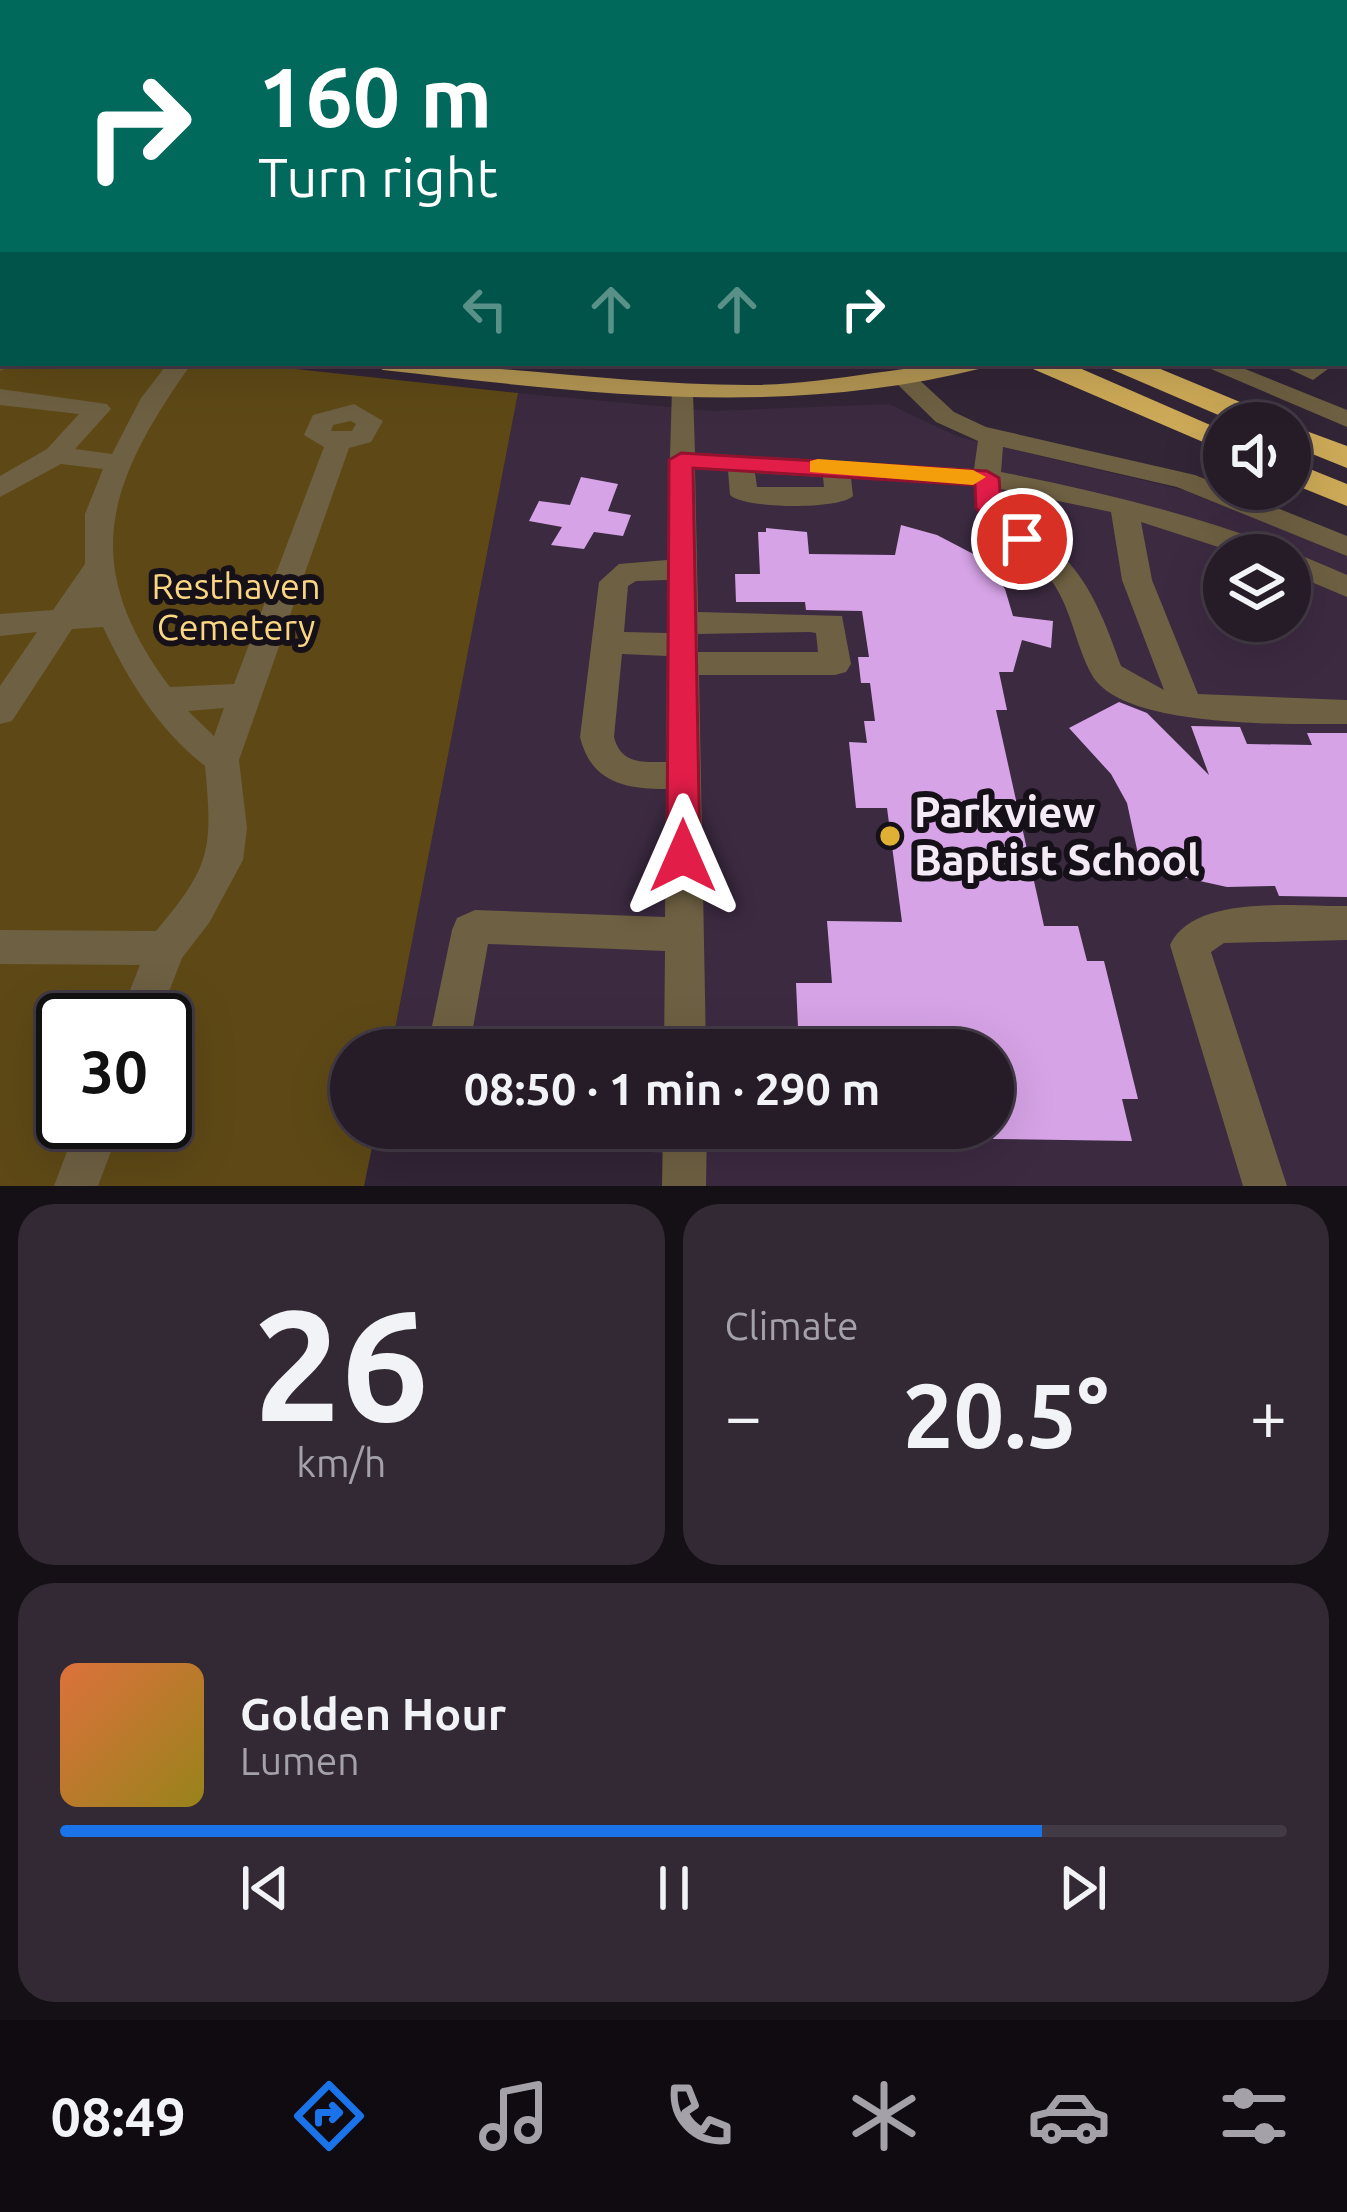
<!DOCTYPE html>
<meta charset="utf-8">
<style>
body{margin:0;font-family:Ubuntu,sans-serif;background:#322934;color:#f1f3f6;height:100vh;display:flex;flex-direction:column;font-size:45px;white-space:nowrap}
*{box-sizing:border-box;margin:0}
p{font-size:39px;color:#a4a1a8}
.icon{flex:none;width:66px;height:66px;fill:none;stroke:currentColor;stroke-width:2;stroke-linecap:round;stroke-linejoin:round}
.map{position:relative;height:1186px;overflow:hidden}
.sheet{display:flex;flex-direction:column;gap:18px;padding:18px;background:#150f16;flex:1}
.sheet>*{flex:none}
.hud{position:absolute;left:0px;top:0px;width:1347px;height:366px;box-shadow:0 12px 48px #0002,0 0 0 3px #423a45;background:#00695c;color:#fff;overflow:hidden}
.controls{position:absolute;left:1203px;top:402px;display:grid;gap:24px}
.controls a{display:grid;place-items:center;width:108px;height:108px;border-radius:50%;background:#261c28;box-shadow:0 12px 48px #0002,0 0 0 3px #423a45;font-size:60px}
.speed{position:absolute;left:36px;top:993px;display:flex;gap:24px;font-size:60px;font-weight:700;text-align:center}
.speed>*{display:grid;place-content:center;width:156px;height:156px;border-radius:50%;background:#261c28;box-shadow:0 12px 48px #0002,0 0 0 3px #423a45;line-height:1}
.speed .limit{border:6px solid #111;border-radius:18px;background:#fff;color:#111}
.pin{position:absolute;display:grid;place-items:center;width:102px;height:102px;color:#fff;margin:-51px;border:6px solid #fff;border-radius:50%;box-shadow:0 3px 12px #0007}
.me{position:absolute;width:132px;margin:-66px;rotate:0deg;stroke-linejoin:round;filter:drop-shadow(0 0 9px #0008)}
.turn{display:flex;align-items:center;gap:42px;height:252px;padding:0 60px;font-size:54px}
.turn .icon{width:156px;height:156px;stroke-width:2.5}
.turn b{display:block;font-size:84px;line-height:102px}
.lanes{display:flex;align-items:center;height:114px;padding:0 60px;background:#0003;justify-content:center;gap:60px;direction:ltr}
.lanes .off{opacity:.35}
.big{font-size:90px;font-weight:600;line-height:1.1}
.sheet .tile{flex:1;display:flex;flex-direction:column;justify-content:center;gap:18px;min-width:0;padding:0 42px;border-radius:36px;background:#322934}
.sheet .dial{align-items:center;gap:0}
.dial b{font-size:156px;line-height:1}
.song{display:flex;align-items:center;gap:36px}
.cover{width:144px;height:144px;border-radius:18px;background:linear-gradient(135deg,hsl(20 70% 55%),hsl(50 70% 35%))}
.played{height:12px;border-radius:6px;background:linear-gradient(90deg,#1a73e8 80%,#423a45 80%)}
.keys{display:flex;justify-content:space-around;direction:ltr}
.heat{display:flex;justify-content:space-between;align-items:center;font-size:66px;direction:ltr}
.sheet .tiles{flex:1;display:grid;gap:18px;grid-template-columns:1fr 1fr}
.tile:last-child{grid-column:span 2}
.trip{position:absolute;left:330px;top:1029px;width:684px;height:120px;border-radius:60px;background:#261c28;box-shadow:0 12px 48px #0002,0 0 0 3px #423a45;font-weight:600;line-height:120px;text-align:center}
.tab-bar{display:flex;height:192px;justify-content:space-around;align-items:center;background:#0f0b10;color:#a4a1a8}
.tab-bar .icon{width:84px;height:84px}
.tab-bar .on{color:#1a73e8}
.tab-bar b{font-size:54px;color:#f1f3f6}
.map>svg:first-child{display:block}
</style>
<div class="map">
<svg width="1347" height="1186" viewBox="0 0 1347 1186">
<rect width="100%" height="100%" fill="#322536"/>
<g fill="#3c2a41" fill-rule="evenodd">
<polygon points="734,0 1347,0 1347,103 1344,3"/>
<path d="M518 393 712 411 889 404 959 437 1209 496 1347 553V1186H690L689 1158 492 1128H993V1050H391ZM1224 555H1290V621H1224Z"/>
</g>
<path fill="#5e4916" fill-rule="evenodd" d="M0 338 3 363H240L518 393 391 1050H351V1128H376L364 1186H0ZM63 1020H165V1122H63Z"/>
<g fill="none" stroke-linecap="round" stroke-linejoin="round">
<polyline stroke="#200029" stroke-width="3" points="692,0 701,3"/>
</g>
<g fill="#d6a3e6">
<polygon points="581,477 618,484 608,511 631,515 623,536 594,532 584,549 551,545 562,527 529,521 539,501 570,505"/>
<polygon points="901,525 937,535 981,558 1005,589 1013,616 1053,621 1051,648 1022,640 1013,672 999,672 1007,710 996,710 1044,926 1078,926 1087,961 1104,961 1138,1099 1122,1099 1132,1141 993,1139 993,1050 799,1050 796,983 832,983 827,921 902,922 887,808 856,808 849,742 867,743 864,721 875,721 870,683 861,683 858,657 869,657 862,611 806,610 805,602 736,602 735,574 760,574 758,532 766,532 766,528 807,532 809,554 895,555"/>
<polygon points="1119,702 1147,713 1209,775 1191,726 1240,727 1247,744 1312,745 1307,733 1347,733 1347,897 1279,896 1275,886 1227,887 1141,868 1127,803 1111,774 1069,728"/>
</g>
<g fill="none" stroke-linecap="round" stroke-linejoin="round">
<g fill="#6e6042" fill-rule="evenodd">
<polygon points="27,0 84,0 24,3"/>
<polygon points="90,0 111,0 114,3 93,3"/>
<polygon points="135,0 159,0 132,3"/>
<polygon points="321,0 344,0 318,3"/>
<polygon points="371,0 387,0 390,3 372,3"/>
<polygon points="748,0 765,0 768,3 747,3"/>
<polygon points="806,0 823,0 803,3"/>
<polygon points="882,0 911,0 914,3 885,3"/>
<polygon points="952,0 969,0 949,3"/>
<polygon points="982,0 998,0 979,3"/>
<polygon points="1042,0 1058,0 1039,3"/>
<polygon points="1176,0 1197,0 1173,3"/>
<polygon points="1226,0 1249,0 1252,3 1229,3"/>
<polygon points="1344,27 1347,28 1347,38 1344,37"/>
<polygon points="0,124 3,124 0,139"/>
<polygon points="1344,136 1347,137 1347,149 1344,148"/>
<rect x="1344" y="239" width="3" height="13"/>
<polygon points="1347,334 1347,350 1344,351 1344,335"/>
<polygon points="3,354 3,363 14,363 0,371"/>
<path d="M168 363H192C109 480 76 562 170 687L234 684 324 447 304 435 313 415 354 404 383 421 371 442 349 448 239 760 247 828 243 860 209 923 182 958 158 1020H118L140 965 0 964V930L156 931C211 866 213 849 205 766 158 729 128 680 103 627L72 629 12 721 0 724V686L37 632 0 636V614L53 610 85 564V514L103 469 61 464 0 497V476L47 449 79 414 0 405V389L107 404 111 409 75 449 112 454 141 398ZM351 421 356 424 352 431H331L333 425ZM224 708 214 736 188 711Z"/>
<polygon points="1197,363 1230,363 1347,410 1347,427"/>
<polygon points="1276,363 1336,363 1313,380"/>
<path d="M905 373 914 375 954 412 986 427 1195 475 1347 536V556L1177 487 1003 447 1001 472C1120 495 1238 526 1347 575V597L1290 573V555H1243L1141 522 1152 580 1198 694 1347 700V724C1291 724 1122 729 1092 675 1074 643 1072 605 1047 575 1021 545 979 528 974 486L851 478 853 496C839 510 744 509 730 495L728 471 695 469 698 612 842 616 851 664 846 672 835 675H699L706 1050H664L665 951 488 944 469 1050H427L452 930 457 918 475 910 665 917 666 789C624 789 591 782 580 737L599 582 619 564 667 560 672 388 681 386 693 393 695 453 974 469 978 441 936 422 893 380ZM755 473 823 477 824 487H757ZM1001 489 1111 512 1122 580 1164 690 1121 666C1108 630 1095 593 1070 564 1048 538 1009 523 1001 489ZM667 580V633L624 632 628 586 636 581ZM810 632 816 633 818 652H698V634ZM622 654 667 656 666 762C641 762 621 764 614 737Z"/>
<path d="M1347 906V940L1224 943 1211 952 1287 1186H1243L1170 945C1194 893 1298 907 1347 906Z"/>
<polygon points="78,1122 122,1122 98,1186 54,1186"/>
<polygon points="663,1128 707,1128 706,1186 662,1186"/>
</g>
<g fill="#b29553" fill-rule="evenodd">
<rect x="0" y="316" width="3" height="14"/>
<path d="M371 363C497 363 622 385 748 385 829 385 906 363 986 363L983 368C779 419 588 393 383 370Z"/>
</g>
<g fill="#cdaa58" fill-rule="evenodd">
<polygon points="204,0 227,0 229,3 206,3"/>
<polygon points="255,0 278,0 280,3 257,3"/>
<polygon points="1028,363 1068,363 1224,431 1224,451 1033,369"/>
<polygon points="1106,363 1146,363 1274,416 1278,423 1237,423 1111,369"/>
<polygon points="1290,425 1347,446 1347,468 1290,445"/>
<polygon points="1290,461 1347,484 1347,506 1290,483"/>
</g>
</g>
<polygon fill="#e11d48" stroke="#92132f" stroke-width="3" points="681,453 987,471 999,478 1001,505 1035,539 1031,545 1013,545 976,508 975,485 693,468 700,856 695,865 683,869 672,865 667,856 669,460"/>
<polygon fill="#f59e0b" points="818,459 973,470 986,477 973,485 810,472 810,461"/>
<circle fill="#e0b034" stroke="#161018" stroke-width="4.5" cx="890" cy="836" r="12"/>
<g text-anchor="middle" stroke-width="12" stroke-linejoin="round" paint-order="stroke">
<g font-size="36" fill="#fbd682" stroke="#161018">
<text x="236" y="599">Resthaven<tspan x="236" dy="41">Cemetery</tspan></text>
</g>
<g font-size="42" font-weight="bold" fill="#f4ebf6" stroke="#161018" text-anchor="start">
<text x="914" y="827">Parkview<tspan x="914" dy="48">Baptist School</tspan></text>
</g>
</g>
</svg>
<div class="controls">
<a><svg class="icon" aria-label="sound" viewBox="0 0 24 24"><path d="M4 9h4l5-4v14l-5-4H4zM17 9q2 3 0 6"/></svg></a>
<a><svg class="icon" aria-label="layers" viewBox="0 0 24 24"><path d="M12 4l9 5-9 5-9-5zM3 14l9 5 9-5"/></svg></a>
</div>
<div class="speed"><div class="limit">30</div></div>
<div class="pin" style="left:1022px;top:539px;background:#d93025"><svg class="icon" aria-label="arrive" viewBox="0 0 24 24"><path d="M6 21V4h12l-3 4 3 4H6"/></svg></div>
<svg class="me" style="left:683px;top:856px" viewBox="-20 -20 40 40"><path d="M0-17L14 15 0 8-14 15z" fill="#e11d48" stroke="#fff" stroke-width="4"/></svg>
<div class="trip">08:50 · 1 min · 290 m</div>
<div class="hud">
<div class="turn"><svg class="icon" aria-label="right" viewBox="0 0 24 24"><path d="M7 20v-9h11M14 6l5 5-5 5"/></svg><div><b>160 m</b>Turn right</div></div>
<div class="lanes"><svg class="icon off" aria-label="left" viewBox="0 0 24 24"><path d="M17 20v-9H6M10 6l-5 5 5 5"/></svg><svg class="icon off" aria-label="ahead" viewBox="0 0 24 24"><path d="M12 20V5M6 11l6-6 6 6"/></svg><svg class="icon off" aria-label="ahead" viewBox="0 0 24 24"><path d="M12 20V5M6 11l6-6 6 6"/></svg><svg class="icon" aria-label="right" viewBox="0 0 24 24"><path d="M7 20v-9h11M14 6l5 5-5 5"/></svg></div>
</div>
</div>
<section class="sheet">
<div class="tiles">
<div class="tile dial"><b>26</b><p>km/h</p></div>
<div class="tile"><p>Climate</p>
<div class="heat"><a>−</a><b class="big">20.5°</b><a>+</a></div>
</div>
<div class="tile">
<div class="song"><i class="cover"></i><div><b>Golden Hour</b><p>Lumen</p></div></div>
<div class="played"></div>
<div class="keys"><svg class="icon" aria-label="previous" viewBox="0 0 24 24"><path d="M18 5L8 12l10 7zM5 5v14"/></svg><svg class="icon" aria-label="pause" viewBox="0 0 24 24"><path d="M8 5v14M16 5v14"/></svg><svg class="icon" aria-label="next" viewBox="0 0 24 24"><path d="M6 5l10 7-10 7zM19 5v14"/></svg></div>
</div>
</div>
</section>
<nav class="tab-bar">
<b>08:49</b>
<svg class="icon on" aria-label="directions" viewBox="0 0 24 24"><path d="M12 3l9 9-9 9-9-9zM9 14v-3h6M13 9l2 2-2 2"/></svg>
<svg class="icon" aria-label="music" viewBox="0 0 24 24"><path d="M9 18V5l10-2v13"/><circle cx="6" cy="18" r="3"/><circle cx="16" cy="16" r="3"/></svg>
<svg class="icon" aria-label="phone" viewBox="0 0 24 24"><path d="M5 4h4l2 5-3 2q2 4 5 5l2-3 5 2v4C11 20 4 13 5 4z"/></svg>
<svg class="icon" aria-label="climate" viewBox="0 0 24 24"><path d="M12 3v18M4 7l16 10M4 17L20 7"/></svg>
<svg class="icon" aria-label="car" viewBox="0 0 24 24"><path d="M5 17H2v-5l4-1 3-4h7l3 4 3 1v5h-3M9 17h6M6 11h13"/><circle cx="7" cy="17" r="2"/><circle cx="17" cy="17" r="2"/></svg>
<svg class="icon" aria-label="filters" viewBox="0 0 24 24"><path d="M4 7h16M4 17h16"/><circle cx="9" cy="7" r="2"/><circle cx="15" cy="17" r="2"/></svg>
</nav>
